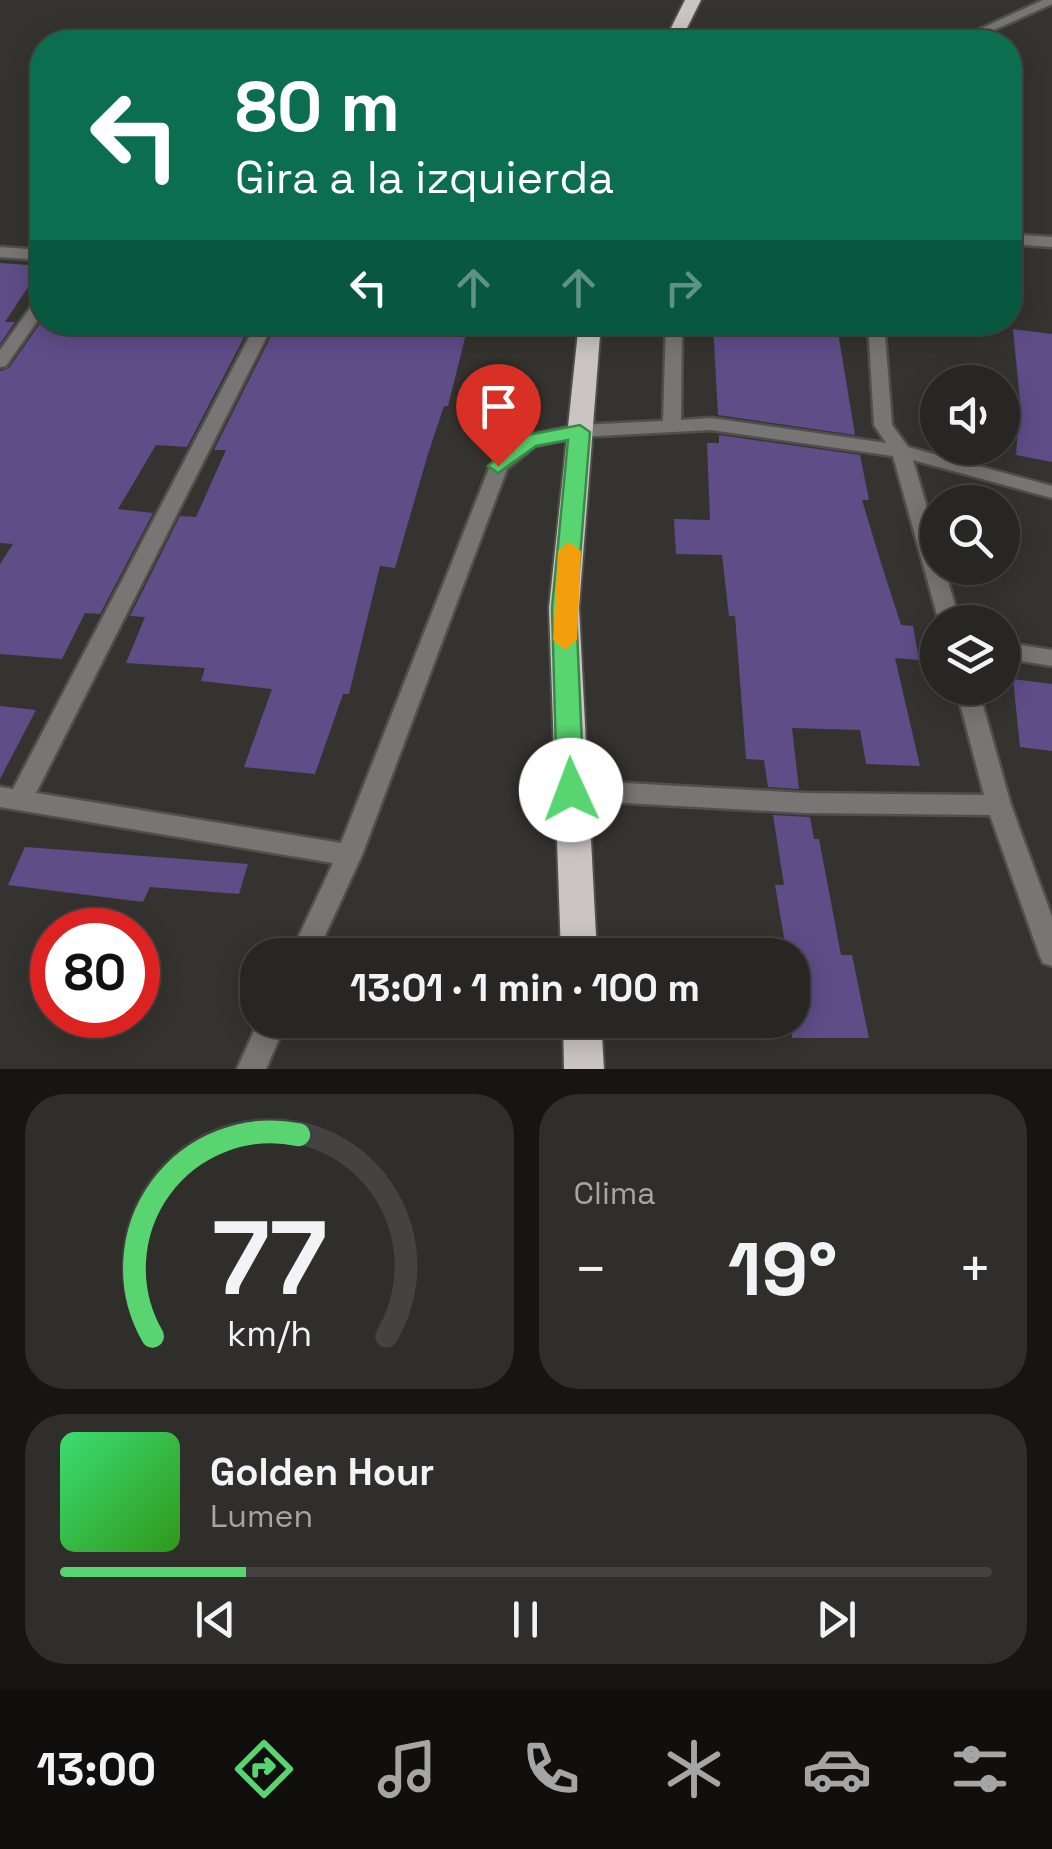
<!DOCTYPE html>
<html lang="es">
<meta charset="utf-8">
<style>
body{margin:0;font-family:"Space Grotesk",sans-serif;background:#302e2b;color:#f1f3f6;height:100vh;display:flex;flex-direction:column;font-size:38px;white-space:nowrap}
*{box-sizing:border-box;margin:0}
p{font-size:32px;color:#a5a5a6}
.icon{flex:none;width:55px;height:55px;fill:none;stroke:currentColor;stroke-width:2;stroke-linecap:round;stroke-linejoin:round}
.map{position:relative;height:1069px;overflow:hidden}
.panel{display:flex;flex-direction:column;gap:25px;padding:25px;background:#161513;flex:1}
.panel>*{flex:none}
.banner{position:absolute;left:30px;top:30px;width:992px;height:305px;border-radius:40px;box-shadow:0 5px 25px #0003,0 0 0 2px #444341;background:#0b6e4f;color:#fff;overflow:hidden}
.tools{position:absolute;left:920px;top:365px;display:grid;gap:20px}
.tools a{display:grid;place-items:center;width:100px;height:100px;border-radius:50%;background:#282623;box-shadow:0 5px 25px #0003,0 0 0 2px #444341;font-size:50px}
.speed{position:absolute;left:30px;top:908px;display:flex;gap:20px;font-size:50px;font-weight:700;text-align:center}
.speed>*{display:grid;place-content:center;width:130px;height:130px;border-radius:50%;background:#282623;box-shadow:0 5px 25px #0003,0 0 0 2px #444341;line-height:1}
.speed .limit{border:15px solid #d22;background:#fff;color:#111}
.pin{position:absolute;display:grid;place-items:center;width:85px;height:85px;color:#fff;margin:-102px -42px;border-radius:50% 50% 50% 0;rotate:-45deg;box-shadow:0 0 10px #0007}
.pin .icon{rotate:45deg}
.me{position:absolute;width:110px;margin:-55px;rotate:358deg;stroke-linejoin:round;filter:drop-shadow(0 0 8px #0008)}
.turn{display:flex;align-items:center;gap:35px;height:210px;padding:0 40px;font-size:45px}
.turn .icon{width:130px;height:130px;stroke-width:2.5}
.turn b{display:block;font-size:70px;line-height:85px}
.lanes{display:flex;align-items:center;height:95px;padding:0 40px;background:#0003;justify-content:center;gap:50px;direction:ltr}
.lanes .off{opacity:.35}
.big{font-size:75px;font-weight:800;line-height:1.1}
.panel .card{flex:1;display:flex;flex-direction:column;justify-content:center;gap:15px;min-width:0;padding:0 35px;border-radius:40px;background:#302e2b}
.panel .dial{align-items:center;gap:0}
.dial svg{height:260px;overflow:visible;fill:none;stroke:#444341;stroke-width:7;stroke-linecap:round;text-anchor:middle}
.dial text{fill:#f1f3f6;stroke:none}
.song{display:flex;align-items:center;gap:30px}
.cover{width:120px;height:120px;border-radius:15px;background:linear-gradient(135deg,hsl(140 70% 55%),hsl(110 70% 35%))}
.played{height:10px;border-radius:5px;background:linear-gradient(90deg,#58d570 20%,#444341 20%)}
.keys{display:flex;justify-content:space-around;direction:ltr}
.heat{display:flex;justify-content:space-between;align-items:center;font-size:55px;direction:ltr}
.panel .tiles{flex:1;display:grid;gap:25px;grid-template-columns:1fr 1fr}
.card:last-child{grid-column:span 2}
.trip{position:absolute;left:240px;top:938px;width:570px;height:100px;border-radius:40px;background:#282623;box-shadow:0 5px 25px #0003,0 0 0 2px #444341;font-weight:800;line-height:100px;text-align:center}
.menu{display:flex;height:160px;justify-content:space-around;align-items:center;background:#100f0e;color:#a5a5a6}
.menu .icon{width:70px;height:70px}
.menu .current{color:#58d570}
.menu b{font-size:45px;color:#f1f3f6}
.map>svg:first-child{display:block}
</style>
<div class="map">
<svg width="1052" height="1069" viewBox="0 0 1052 1069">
<rect width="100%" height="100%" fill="#35332f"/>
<g fill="#5f4d88">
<polygon points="0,263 42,266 5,322 15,322 0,344"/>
<polygon points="41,322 252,322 187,447 156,445 118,509 153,513 100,614 85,613 62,659 0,654 0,564 13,544 0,543 0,371 9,368"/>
<polygon points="278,322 469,322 448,406 444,406 428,454 395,568 380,566 349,694 343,694 315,774 244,767 272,689 201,681 205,668 126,663 145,617 130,616 180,516 196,517 226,450 214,450"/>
<polygon points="713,323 837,326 855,435 718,415"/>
<polygon points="1013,329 1052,334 1052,462 1016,455 1020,401"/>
<polygon points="719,435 860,455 869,500 862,500 881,563 901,625 913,626 919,660 895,658 920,766 866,764 860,730 792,728 799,789 768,787 764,760 746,759 735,616 729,616 722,555 676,554 674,519 710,520 707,443 719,443"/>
<polygon points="1013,679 1052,684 1052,751 1020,747"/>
<polygon points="0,706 36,710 0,779"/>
<polygon points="773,815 810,817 814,839 819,839 841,955 852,955 869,1038 792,1038 792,955 787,955 775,885 784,885"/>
<polygon points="25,847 91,852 248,864 239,894 150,887 143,902 8,885"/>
</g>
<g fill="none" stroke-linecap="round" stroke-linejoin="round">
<g stroke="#514f4b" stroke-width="5">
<g id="minor">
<polygon points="1043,0 1052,0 1052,4 967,42 952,42"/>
<polygon points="1010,234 1052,237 1052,247 1010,244"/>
<polygon points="0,247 42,250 42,260 0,257"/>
<polygon points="42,298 42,314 6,366 0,367 0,350 36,300"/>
<polygon points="257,322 274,322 36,793 341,843 490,466 522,437 529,435 579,425 663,421 666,322 682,322 681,420 711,418 886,443 874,425 868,322 884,322 892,425 908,447 1052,486 1052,498 913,460 938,545 938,568 944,568 960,622 939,622 893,456 711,430 579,437 535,446 507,469 362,855 316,955 290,955 333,863 0,807 0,787 13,789"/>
<polygon points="1002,642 1052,650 1052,666 1002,658"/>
<polygon points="956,688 978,688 1011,805 1052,917 1052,966 1043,963 1039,954 990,815 805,813 571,800 562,797 559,790 562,783 571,780 805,793 984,795"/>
<polygon points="259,1020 287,1020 266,1069 237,1069"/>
</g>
</g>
<g stroke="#514f4b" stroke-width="4">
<g id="trunk">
<polygon points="685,0 701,0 680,42 664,42"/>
<polygon points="579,322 601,322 579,608 597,955 561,955 549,608"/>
<polygon points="563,1020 601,1020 604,1069 564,1069"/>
</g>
</g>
<use href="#minor" fill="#787675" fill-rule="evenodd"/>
<use href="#trunk" fill="#cac4c3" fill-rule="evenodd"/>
</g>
<polygon fill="#58d570" stroke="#398a49" stroke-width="2.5" points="580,425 590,432 576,608 584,790 580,798 561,798 557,790 552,608 568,440 536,446 498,473 488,466 522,436"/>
<polygon fill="#f59e0b" points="569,542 581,551 577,640 565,650 553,640 558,551"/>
</svg>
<div class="tools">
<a><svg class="icon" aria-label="sound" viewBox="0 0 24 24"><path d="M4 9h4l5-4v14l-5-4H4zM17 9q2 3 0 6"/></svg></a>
<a><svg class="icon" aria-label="search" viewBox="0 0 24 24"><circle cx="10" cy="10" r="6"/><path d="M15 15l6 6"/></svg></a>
<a><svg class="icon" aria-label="layers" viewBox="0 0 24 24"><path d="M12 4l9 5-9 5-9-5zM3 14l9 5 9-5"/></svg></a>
</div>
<div class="speed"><div class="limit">80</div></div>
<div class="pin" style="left:498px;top:466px;background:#d93025"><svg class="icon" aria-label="arrive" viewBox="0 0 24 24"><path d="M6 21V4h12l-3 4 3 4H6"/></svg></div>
<svg class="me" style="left:571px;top:790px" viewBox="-20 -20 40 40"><circle r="19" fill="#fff"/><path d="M0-13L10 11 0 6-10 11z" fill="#58d570"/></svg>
<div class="trip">13:01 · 1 min · 100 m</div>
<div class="banner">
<div class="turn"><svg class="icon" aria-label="left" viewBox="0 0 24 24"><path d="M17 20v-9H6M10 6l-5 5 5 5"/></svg><div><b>80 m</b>Gira a la izquierda</div></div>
<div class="lanes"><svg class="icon" aria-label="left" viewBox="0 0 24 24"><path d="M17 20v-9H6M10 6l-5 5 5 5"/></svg><svg class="icon off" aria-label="ahead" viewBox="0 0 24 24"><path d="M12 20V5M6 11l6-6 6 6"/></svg><svg class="icon off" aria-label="ahead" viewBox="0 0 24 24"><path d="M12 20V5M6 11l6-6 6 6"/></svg><svg class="icon off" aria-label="right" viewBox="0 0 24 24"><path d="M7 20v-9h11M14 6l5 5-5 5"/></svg></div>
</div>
</div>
<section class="panel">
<div class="tiles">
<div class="card dial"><svg viewBox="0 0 100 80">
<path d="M14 69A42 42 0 1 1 86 69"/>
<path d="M14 69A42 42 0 0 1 59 7" stroke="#58d570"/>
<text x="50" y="56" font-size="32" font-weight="700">77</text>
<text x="50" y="72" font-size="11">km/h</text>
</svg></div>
<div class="card"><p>Clima</p>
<div class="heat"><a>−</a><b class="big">19°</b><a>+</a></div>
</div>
<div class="card">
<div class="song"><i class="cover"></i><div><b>Golden Hour</b><p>Lumen</p></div></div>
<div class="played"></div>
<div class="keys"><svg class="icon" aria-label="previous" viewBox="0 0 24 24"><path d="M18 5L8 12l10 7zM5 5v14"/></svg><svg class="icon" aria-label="pause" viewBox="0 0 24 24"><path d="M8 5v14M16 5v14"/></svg><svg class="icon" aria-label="next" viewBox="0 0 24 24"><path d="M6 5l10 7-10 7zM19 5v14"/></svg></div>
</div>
</div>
</section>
<nav class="menu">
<b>13:00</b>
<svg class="icon current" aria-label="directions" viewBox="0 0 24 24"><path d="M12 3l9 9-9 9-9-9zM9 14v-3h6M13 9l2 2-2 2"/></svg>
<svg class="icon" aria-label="music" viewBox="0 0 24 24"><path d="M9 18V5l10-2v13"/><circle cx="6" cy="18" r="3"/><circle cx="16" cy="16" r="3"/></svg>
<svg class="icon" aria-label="phone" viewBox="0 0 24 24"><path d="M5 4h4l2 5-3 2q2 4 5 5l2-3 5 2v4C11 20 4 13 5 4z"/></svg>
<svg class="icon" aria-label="climate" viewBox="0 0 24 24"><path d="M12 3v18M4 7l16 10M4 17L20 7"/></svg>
<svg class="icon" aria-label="car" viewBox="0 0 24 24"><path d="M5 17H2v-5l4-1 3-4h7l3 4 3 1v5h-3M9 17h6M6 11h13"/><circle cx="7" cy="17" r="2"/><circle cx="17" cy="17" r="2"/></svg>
<svg class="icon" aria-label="filters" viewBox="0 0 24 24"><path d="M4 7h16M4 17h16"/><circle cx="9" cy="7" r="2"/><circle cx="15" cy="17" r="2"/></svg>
</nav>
